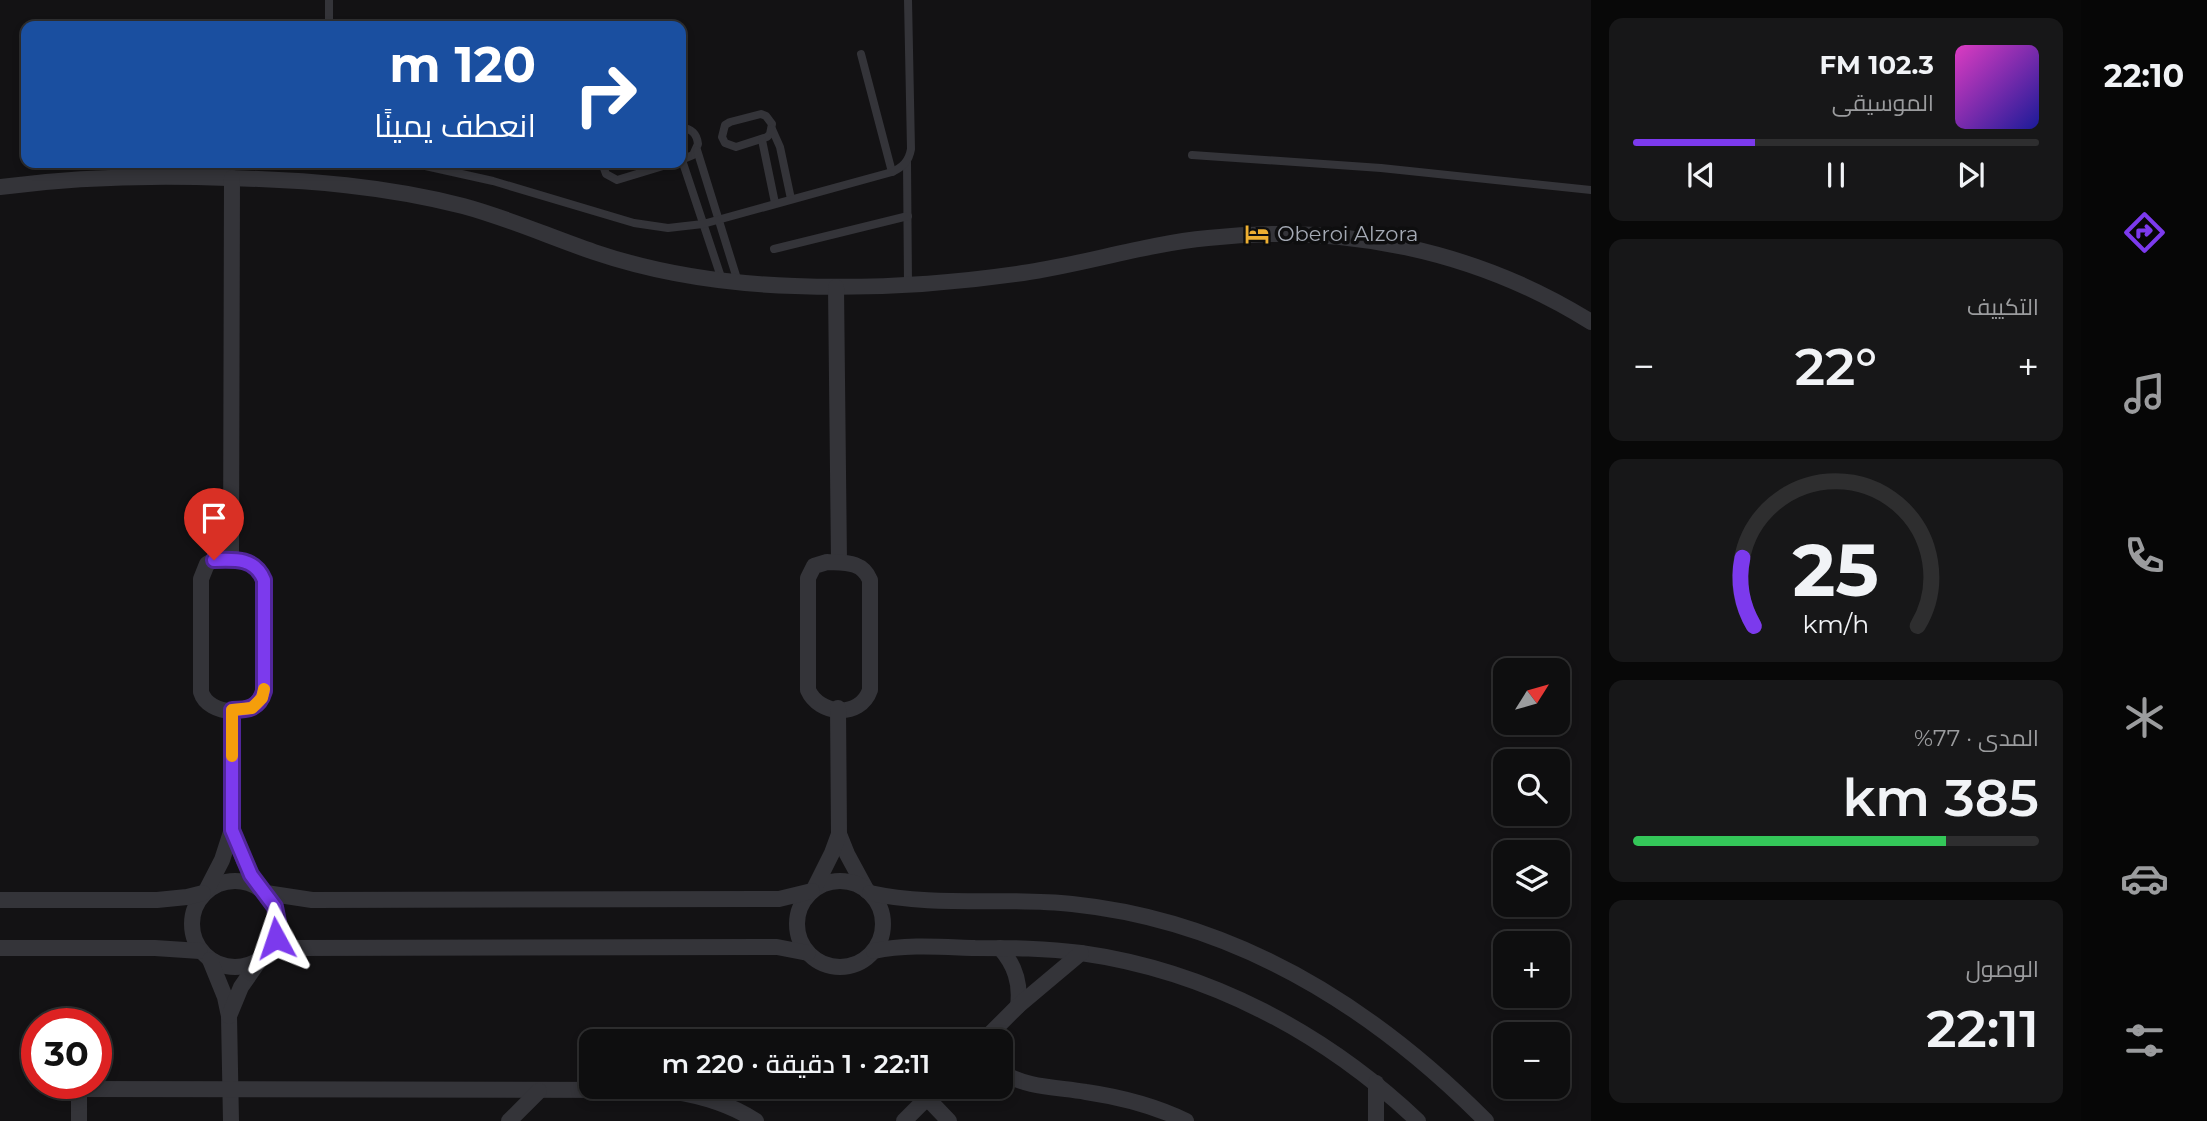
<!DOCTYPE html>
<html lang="ar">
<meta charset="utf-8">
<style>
body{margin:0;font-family:Montserrat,Cairo,sans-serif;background:#171718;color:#f1f3f6;direction:rtl;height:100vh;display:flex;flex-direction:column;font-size:26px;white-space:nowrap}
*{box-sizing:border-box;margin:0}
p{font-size:23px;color:#9b9c9e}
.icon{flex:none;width:38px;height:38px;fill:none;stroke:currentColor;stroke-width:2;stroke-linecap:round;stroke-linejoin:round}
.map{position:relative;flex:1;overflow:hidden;direction:ltr}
.drawer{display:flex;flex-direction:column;gap:18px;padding:18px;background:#080808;width:490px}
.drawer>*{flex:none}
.hud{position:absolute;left:21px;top:21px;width:665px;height:147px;border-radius:14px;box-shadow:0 4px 10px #0003,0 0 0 2px #2e2e2f;direction:rtl;background:#1a4fa0;color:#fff;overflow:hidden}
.needle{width:46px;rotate:53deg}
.fabs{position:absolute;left:1493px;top:658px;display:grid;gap:14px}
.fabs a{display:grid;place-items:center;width:77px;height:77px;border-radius:14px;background:#0e0e0f;box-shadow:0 4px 10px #0003,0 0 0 2px #2e2e2f;font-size:35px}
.speed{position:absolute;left:21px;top:1008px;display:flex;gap:14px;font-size:35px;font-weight:700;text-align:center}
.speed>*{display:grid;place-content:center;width:91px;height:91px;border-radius:50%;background:#0e0e0f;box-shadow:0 4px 10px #0003,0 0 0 2px #2e2e2f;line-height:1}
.speed .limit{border:10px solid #d22;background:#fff;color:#111}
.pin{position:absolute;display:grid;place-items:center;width:60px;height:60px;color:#fff;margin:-72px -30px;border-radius:50% 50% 50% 0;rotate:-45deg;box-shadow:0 0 7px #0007}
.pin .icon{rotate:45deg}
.me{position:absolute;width:77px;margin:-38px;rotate:355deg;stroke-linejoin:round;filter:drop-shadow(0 0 5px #0008)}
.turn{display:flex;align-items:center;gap:24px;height:147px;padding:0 35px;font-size:32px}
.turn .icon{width:91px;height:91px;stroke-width:2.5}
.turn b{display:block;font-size:49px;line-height:60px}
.big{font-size:52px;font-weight:600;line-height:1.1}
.drawer .widget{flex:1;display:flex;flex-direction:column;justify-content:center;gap:10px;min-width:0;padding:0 24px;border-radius:14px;background:#171718}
.drawer .dial{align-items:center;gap:0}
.dial svg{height:182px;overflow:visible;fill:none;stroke:#2e2e2f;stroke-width:7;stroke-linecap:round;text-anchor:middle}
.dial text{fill:#f1f3f6;stroke:none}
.song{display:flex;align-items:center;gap:21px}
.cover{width:84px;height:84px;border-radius:10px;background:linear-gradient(135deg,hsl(310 70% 55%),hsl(240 70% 35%))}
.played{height:7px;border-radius:4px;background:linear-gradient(90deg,#7c3aed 30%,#2e2e2f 30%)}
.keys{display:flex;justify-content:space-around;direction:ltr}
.heat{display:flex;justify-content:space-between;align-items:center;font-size:38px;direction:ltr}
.charge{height:10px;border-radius:5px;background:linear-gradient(90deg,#34c759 77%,#2e2e2f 0)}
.trip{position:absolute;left:579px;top:1029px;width:434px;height:70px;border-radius:14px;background:#0e0e0f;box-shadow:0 4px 10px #0003,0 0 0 2px #2e2e2f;font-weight:600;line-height:70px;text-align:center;direction:rtl}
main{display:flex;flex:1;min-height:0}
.tab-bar{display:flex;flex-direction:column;width:126px;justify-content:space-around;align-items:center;background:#060606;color:#9b9c9e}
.tab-bar .icon{width:49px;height:49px}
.tab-bar .selected{color:#7c3aed}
.tab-bar b{font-size:32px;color:#f1f3f6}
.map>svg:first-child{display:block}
</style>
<main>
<nav class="tab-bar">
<b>22:10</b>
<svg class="icon selected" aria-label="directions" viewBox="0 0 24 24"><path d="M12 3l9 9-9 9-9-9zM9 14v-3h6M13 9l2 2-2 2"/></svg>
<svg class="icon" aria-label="music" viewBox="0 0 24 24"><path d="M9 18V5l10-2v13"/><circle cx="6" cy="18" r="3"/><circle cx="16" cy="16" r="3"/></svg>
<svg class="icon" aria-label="phone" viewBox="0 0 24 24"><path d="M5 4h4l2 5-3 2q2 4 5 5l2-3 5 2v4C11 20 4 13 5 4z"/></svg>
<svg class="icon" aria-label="climate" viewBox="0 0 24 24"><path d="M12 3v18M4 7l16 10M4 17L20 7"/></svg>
<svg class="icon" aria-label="car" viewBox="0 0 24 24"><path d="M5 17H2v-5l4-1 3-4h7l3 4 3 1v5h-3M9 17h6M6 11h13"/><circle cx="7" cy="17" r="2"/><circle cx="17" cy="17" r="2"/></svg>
<svg class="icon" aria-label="filters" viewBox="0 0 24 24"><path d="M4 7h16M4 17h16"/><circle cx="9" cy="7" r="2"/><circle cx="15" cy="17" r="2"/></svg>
</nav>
<section class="drawer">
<div class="widget">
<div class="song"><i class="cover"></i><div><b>102.3 FM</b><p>الموسيقى</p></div></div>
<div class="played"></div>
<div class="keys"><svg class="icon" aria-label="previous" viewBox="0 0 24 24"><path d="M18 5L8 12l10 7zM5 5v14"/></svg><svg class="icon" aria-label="pause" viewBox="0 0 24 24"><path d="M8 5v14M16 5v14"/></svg><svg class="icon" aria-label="next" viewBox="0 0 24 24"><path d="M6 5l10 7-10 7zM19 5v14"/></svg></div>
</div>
<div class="widget"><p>التكييف</p>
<div class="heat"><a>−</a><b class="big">22°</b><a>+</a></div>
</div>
<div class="widget dial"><svg viewBox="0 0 100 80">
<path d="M14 69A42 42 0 1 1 86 69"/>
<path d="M14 69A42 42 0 0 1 9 39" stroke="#7c3aed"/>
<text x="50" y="56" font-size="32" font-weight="700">25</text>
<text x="50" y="72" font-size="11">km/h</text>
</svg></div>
<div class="widget"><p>المدى · 77%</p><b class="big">385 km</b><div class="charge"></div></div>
<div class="widget"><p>الوصول</p><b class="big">22:11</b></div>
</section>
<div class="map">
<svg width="1591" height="1121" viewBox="0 0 1591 1121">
<rect width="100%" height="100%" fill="#131214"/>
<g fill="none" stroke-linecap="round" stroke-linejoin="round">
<g stroke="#343439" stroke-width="8">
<polyline points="329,26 329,0"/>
<polyline points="861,54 892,172"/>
<polygon points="761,114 766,116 772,124 770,134 767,137 736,147 725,143 722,137 725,125 730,122"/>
<path d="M681 128C691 128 697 134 698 144L693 155 681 160"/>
<polyline points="772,129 780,147 791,199"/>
<polyline points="762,140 775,203"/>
<polyline points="697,150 738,282"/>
<polyline points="1192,155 1381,168 1591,190"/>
<polyline points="682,160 722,280"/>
<polyline points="907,162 908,284"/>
<path d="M412 163 493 181 634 223 668 228 703 224 892 172C903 167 909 161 911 149L908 0"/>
<polyline points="602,163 606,174 617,180 673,163"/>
<polyline points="774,249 908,216"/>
</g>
<g stroke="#343439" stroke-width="16">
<path d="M0 187C76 177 152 175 228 178 308 180 385 186 463 206 508 218 550 237 594 252 659 274 727 284 795 286 871 289 948 284 1023 273 1085 264 1145 244 1208 238 1342 223 1476 250 1591 322"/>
<polyline points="836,287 839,562"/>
<path d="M214 560C236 559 256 558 264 580V691C255 719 208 716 201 692V579L207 564Z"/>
<polyline points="231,560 232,178"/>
<path d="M827 562C845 563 862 561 870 580V690C860 719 819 715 808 690V578L814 566Z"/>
<polyline points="232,829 244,861 259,887"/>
<polyline points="839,834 847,854 867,891"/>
<circle cx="235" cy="924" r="43"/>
<circle cx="840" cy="924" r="43"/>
<polyline points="207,889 222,860 232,829 232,710"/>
<polyline points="814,889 832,853 839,834 838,708"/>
<polyline points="266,893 312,900 762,899 779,899 812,891"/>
<path d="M870 893C934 907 1006 897 1072 904 1236 921 1372 1006 1486 1121"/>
<polyline points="0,900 157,900 187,897 203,893"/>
<polyline points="0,948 155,948 200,951"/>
<path d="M1000 948C1015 965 1021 983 1018 1006"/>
<path d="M874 951C907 944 942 947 975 948 1011 948 1046 948 1081 953 1209 971 1325 1033 1418 1121"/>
<polyline points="268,952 296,948 777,947 808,953"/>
<polyline points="210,960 225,997 229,1016 231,1121"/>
<polyline points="229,1016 241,987 259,961"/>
<polyline points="983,1041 1018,1006 1081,953"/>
<path d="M1001 1072C1027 1088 1057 1087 1086 1092 1120 1097 1155 1106 1186 1121"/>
<polyline points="1376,1083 1376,1121"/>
<path d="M64 1089 662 1090C696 1094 727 1102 756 1121"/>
<polyline points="927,1098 949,1121"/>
<polyline points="79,1121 79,1089"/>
<polyline points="509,1121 539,1091"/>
<polyline points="904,1121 938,1087"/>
</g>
</g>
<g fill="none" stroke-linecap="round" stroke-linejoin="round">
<g stroke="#51269a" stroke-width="18">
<path id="route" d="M214 560C236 559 255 558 264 580V691C259 708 249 710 232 710V830L251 875 275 907 278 922 276 938"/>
</g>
<use href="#route" stroke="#7c3aed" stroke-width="12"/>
<polyline stroke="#f59e0b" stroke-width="12" points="232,756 232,710 252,708 262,698 264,689"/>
</g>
<defs>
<g id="hotel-bare" transform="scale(1.89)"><path d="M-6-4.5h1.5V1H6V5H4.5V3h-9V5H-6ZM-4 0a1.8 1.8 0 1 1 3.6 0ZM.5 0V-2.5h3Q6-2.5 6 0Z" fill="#edaf32" stroke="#0e0e0f" stroke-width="2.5" paint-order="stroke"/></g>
</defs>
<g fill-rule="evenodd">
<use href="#hotel-bare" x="1257" y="234"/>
</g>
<g text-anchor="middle" stroke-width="7" stroke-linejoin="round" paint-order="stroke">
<g font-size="21" fill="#a4a9b4" stroke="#0e0e0f" text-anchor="start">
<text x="1277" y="241">Oberoi Alzora</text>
</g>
</g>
</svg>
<div class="fabs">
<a><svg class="needle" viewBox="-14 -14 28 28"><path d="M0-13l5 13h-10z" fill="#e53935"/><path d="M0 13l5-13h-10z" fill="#9b9c9e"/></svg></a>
<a><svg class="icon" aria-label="search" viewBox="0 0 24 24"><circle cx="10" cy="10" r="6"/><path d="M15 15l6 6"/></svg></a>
<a><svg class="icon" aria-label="layers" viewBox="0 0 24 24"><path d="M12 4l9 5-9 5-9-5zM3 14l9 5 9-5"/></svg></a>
<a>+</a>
<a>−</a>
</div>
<div class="speed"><div class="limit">30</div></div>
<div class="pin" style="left:214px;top:560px;background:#d93025"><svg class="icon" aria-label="arrive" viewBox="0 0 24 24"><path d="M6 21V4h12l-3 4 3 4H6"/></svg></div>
<svg class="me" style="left:276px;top:938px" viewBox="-20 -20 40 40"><path d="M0-17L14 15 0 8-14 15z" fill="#7c3aed" stroke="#fff" stroke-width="4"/></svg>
<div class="trip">22:11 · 1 دقيقة · 220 m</div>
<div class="hud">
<div class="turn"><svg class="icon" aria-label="right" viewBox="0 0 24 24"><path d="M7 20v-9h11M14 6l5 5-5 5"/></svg><div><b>120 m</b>انعطف يمينًا</div></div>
</div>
</div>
</main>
